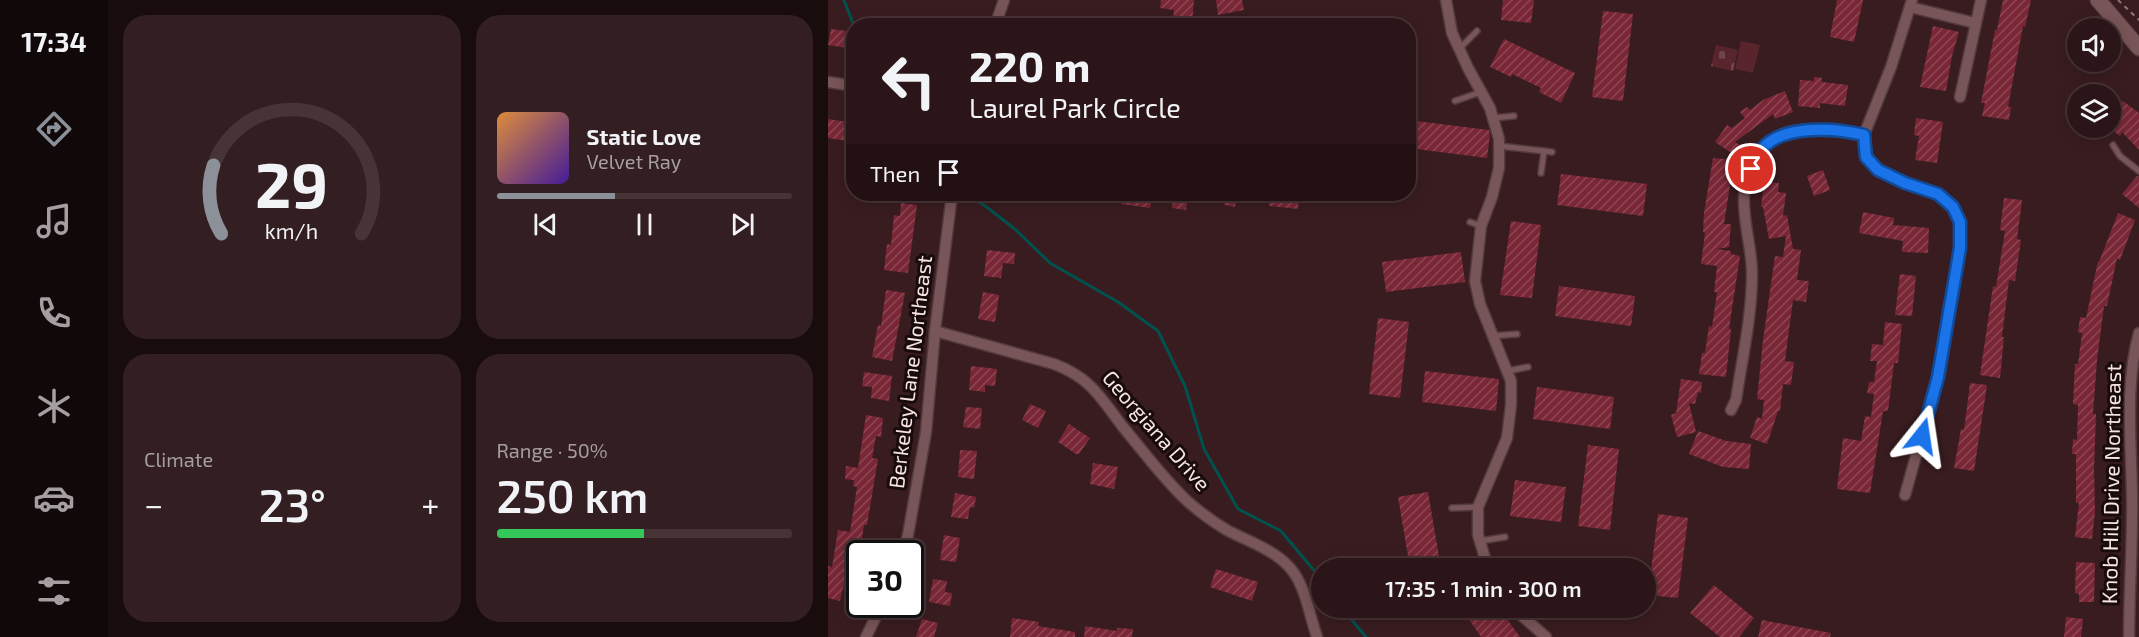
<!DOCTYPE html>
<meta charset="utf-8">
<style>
body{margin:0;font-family:"Exo 2",sans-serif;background:#331e21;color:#f1f3f6;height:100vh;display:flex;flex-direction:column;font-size:22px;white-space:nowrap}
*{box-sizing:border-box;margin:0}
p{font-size:20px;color:#a69fa2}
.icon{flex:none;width:33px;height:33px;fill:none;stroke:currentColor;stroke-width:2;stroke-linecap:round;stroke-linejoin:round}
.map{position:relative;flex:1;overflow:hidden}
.side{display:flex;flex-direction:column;gap:15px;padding:15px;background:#180c0d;width:720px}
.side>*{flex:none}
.hud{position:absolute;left:18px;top:18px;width:570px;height:183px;border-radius:24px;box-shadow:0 3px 15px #0003,0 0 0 2px #473437;background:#2b1518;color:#f1f3f6;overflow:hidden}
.buttons{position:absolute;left:1239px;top:18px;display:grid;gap:12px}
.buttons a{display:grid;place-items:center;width:54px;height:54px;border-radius:50%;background:#2b1518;box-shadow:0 3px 15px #0003,0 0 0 2px #473437;font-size:30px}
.speed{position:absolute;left:18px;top:540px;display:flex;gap:12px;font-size:30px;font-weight:700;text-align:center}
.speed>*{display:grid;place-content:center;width:78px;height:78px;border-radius:50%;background:#2b1518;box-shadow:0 3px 15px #0003,0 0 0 2px #473437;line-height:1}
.speed .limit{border:3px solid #111;border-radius:9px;background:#fff;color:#111}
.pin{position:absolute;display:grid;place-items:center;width:51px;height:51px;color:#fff;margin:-26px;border:3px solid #fff;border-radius:50%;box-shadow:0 2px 6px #0007}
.me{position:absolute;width:66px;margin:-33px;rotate:15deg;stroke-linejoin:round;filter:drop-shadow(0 0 4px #0008)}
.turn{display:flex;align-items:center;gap:21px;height:126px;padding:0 24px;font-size:27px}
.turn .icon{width:78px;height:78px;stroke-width:2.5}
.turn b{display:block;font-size:42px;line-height:51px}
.then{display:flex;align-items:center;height:57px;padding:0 24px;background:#0003;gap:12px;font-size:22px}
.big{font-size:45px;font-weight:600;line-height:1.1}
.side .tile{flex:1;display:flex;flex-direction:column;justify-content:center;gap:9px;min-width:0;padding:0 21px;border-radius:24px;background:#331e21}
.side .dial{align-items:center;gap:0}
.dial svg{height:156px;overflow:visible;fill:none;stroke:#473437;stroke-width:7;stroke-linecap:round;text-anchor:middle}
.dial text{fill:#f1f3f6;stroke:none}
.song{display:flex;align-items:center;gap:18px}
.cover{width:72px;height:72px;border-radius:9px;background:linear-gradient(135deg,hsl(30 70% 55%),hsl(260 70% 35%))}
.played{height:6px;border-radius:3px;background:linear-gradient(90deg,#8c9099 40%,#473437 40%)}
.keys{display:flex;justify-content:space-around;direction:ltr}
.heat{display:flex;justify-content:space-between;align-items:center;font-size:33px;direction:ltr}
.charge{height:9px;border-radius:4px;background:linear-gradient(90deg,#34c759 50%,#473437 0)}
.side .tiles{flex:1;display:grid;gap:15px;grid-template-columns:repeat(2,1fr)}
.trip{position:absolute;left:483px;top:558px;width:345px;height:60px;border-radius:30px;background:#2b1518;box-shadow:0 3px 15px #0003,0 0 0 2px #473437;font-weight:600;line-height:60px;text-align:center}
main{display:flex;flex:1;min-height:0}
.dock{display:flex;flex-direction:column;width:108px;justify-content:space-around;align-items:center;background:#11080a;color:#a69fa2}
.dock .icon{width:42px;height:42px}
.dock .current{color:#8c9099}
.dock b{font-size:27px;color:#f1f3f6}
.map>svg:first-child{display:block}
</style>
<main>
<nav class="dock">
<b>17:34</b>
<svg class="icon current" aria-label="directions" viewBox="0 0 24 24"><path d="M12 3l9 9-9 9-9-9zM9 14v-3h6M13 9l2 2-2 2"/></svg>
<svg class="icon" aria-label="music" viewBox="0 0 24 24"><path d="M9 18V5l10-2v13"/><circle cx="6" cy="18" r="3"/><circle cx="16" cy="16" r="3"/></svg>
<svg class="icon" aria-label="phone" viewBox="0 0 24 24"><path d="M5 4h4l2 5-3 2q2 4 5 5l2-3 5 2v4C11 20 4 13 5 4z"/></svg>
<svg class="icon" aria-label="climate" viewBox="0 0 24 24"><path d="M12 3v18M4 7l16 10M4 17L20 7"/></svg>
<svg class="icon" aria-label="car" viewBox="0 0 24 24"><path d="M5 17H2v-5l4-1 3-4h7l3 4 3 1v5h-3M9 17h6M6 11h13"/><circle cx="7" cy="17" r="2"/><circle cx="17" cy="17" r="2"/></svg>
<svg class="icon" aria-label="filters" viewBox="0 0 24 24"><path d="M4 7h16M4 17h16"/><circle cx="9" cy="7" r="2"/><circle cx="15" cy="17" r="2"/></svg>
</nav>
<section class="side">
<div class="tiles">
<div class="tile dial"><svg viewBox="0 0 100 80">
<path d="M14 69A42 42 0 1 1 86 69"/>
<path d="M14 69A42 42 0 0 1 10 34" stroke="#8c9099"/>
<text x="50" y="56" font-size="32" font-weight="700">29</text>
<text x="50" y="72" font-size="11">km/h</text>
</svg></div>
<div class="tile">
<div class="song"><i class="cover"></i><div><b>Static Love</b><p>Velvet Ray</p></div></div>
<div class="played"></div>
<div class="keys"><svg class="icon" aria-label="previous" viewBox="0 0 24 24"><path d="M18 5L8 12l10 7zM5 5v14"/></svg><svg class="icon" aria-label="pause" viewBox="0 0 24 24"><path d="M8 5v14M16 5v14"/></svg><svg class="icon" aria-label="next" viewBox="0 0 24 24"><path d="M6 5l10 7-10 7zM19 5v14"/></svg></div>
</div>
<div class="tile"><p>Climate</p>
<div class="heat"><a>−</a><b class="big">23°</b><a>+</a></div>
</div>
<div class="tile"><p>Range · 50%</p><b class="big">250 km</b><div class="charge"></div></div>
</div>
</section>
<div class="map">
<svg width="1311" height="637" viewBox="0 0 1311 637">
<defs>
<pattern id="cemetery-stones" width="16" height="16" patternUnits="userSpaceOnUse" patternTransform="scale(1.5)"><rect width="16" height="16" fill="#59252d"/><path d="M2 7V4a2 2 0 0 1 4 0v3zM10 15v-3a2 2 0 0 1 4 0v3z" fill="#72444b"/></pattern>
<pattern id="building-hatch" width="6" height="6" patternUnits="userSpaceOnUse" patternTransform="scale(1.5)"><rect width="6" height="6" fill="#792736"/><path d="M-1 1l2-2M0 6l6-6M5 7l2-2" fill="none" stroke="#8d4653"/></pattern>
</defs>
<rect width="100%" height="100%" fill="#391c20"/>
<polygon fill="url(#cemetery-stones)" points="888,45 910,50 905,71 883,66"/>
<polygon fill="#59252d" points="913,41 932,45 925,73 907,69"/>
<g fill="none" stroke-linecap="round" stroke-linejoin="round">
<g stroke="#00524e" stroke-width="3">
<polyline points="16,0 26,26"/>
<polyline points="137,194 156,205 188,230 222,263 290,302 330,331 357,386 376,449 410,509 453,531 494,580"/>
<polyline points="514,608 538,637"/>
</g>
</g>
<g fill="url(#building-hatch)">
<polygon points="333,0 366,0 364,24 345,22 346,10 332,8"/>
<polygon points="388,0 414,0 416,10 390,15"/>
<polygon points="675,0 706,0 703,23 673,20"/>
<polygon points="1009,0 1035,0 1026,42 1002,37"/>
<polygon points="1175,0 1203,0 1197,27 1195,26 1180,107 1183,107 1181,120 1154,116 1157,103 1153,103 1167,30 1169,30"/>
<polygon points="775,11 805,14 795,101 764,97"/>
<polygon points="1105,26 1131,32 1124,56 1118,91 1092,87"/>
<polygon points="3,29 26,32 26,49 0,45"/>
<polygon points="676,39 747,73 733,103 711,92 713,88 684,74 683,77 662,67"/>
<polygon points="986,77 994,78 994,82 1020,85 1017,106 992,103 992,108 970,106 972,80 986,81"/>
<polygon points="957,91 965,112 947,119 945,114 907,142 915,147 908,156 887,142 899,125 904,128 917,118 912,112 919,107 922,110 935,100"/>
<polygon points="1295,101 1311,113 1311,150 1294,132 1292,136 1282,128 1282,116"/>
<polygon points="1088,118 1115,122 1109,163 1087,160 1091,136 1086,135"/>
<polygon points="0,119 26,123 26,142 0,138"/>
<polygon points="580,120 661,130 662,135 659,158 580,148"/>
<polygon points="885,158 906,160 896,224 903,224 901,247 888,249 903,251 903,254 912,256 901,329 903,329 898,377 871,374 874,353 877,353 881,326 884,327 889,292 886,292 889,266 873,264 877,233 875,232 876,213"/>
<polygon points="995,170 1002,190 986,196 979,176"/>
<polygon points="733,174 819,184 815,216 729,205"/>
<polygon points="1309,176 1311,176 1311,208 1294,194"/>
<polygon points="936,182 951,183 950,192 958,193 955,216 959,215 965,249 973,250 969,280 981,281 978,302 965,300 957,361 966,362 963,385 955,384 952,411 950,411 939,444 922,438 929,417 934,419 936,400 929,399 935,340 947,256 955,257 958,236 941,239 935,207 933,207"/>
<polygon points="295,194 325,194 322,208 293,204"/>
<polygon points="339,194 364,194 363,202 359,202 358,210 344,208 345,200 339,200"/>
<polygon points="392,194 422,194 421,203 408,201 407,207 396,205 397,200 391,199"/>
<polygon points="443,194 471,194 470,209 441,206"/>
<polygon points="1176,198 1194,200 1189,239 1193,240 1187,281 1181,280 1174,337 1176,337 1172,378 1152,375 1165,286 1168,287 1177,231 1172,230"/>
<polygon points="73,203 89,205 80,273 56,270 59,244 63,245 66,215 72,216"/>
<polygon points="1035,212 1066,218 1065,225 1101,228 1100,253 1074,252 1075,241 1031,233"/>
<polygon points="1290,213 1307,220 1292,260 1289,258 1279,306 1276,306 1269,360 1265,414 1268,414 1266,470 1267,512 1264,539 1247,537 1251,503 1248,503 1248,454 1244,454 1245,439 1249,440 1250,405 1245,404 1247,364 1250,364 1254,333 1250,332 1252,317 1258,318 1270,261 1271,262"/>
<polygon points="683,221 713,225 704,298 672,295"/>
<polygon points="159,250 187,253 186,264 175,263 173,278 156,276"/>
<polygon points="633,252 637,282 558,292 554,262"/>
<polygon points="1072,274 1088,276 1084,316 1067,315"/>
<polygon points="731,286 807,296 803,326 727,316"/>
<polygon points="58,290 77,293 64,361 44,357 50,325 53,326"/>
<polygon points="155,292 171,295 167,322 150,319"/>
<polygon points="550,318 581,322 572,398 541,394"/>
<polygon points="1057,322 1074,324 1070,363 1066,363 1060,411 1055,411 1042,493 1009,489 1015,438 1033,441 1037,416 1043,417 1046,394 1039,393 1041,382 1046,382 1049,361 1042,361 1044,344 1055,345"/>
<polygon points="143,366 169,369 167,386 157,385 157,392 141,390"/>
<polygon points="597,371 671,379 668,411 594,402"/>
<polygon points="36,372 64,376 61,401 43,398 44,387 34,386"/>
<polygon points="853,379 874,382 873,393 870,392 867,404 861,403 868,432 849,437 843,415 848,413"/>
<polygon points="1142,383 1159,385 1146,471 1126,468 1133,429 1136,430"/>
<polygon points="709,387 786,397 782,429 705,419"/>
<polygon points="202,404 218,411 210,428 194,420"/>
<polygon points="138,407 154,408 152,429 135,427"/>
<polygon points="38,415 55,418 53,437 48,436 44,458 50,459 39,525 36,525 30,565 21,564 12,601 0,598 0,566 4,567 10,530 22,532 29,487 25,486 26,480 17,479 18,466 30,468"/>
<polygon points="241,424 262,438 251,454 248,454 230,442"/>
<polygon points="870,431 898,441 923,444 921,469 895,467 861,454"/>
<polygon points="760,445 791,449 782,530 750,526"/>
<polygon points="132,450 149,451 146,479 130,477"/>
<polygon points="265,463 290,467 286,489 262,484"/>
<polygon points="687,480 738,487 733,522 682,516"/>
<polygon points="600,492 613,568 582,568 570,497"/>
<polygon points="127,493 148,497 146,508 142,507 140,519 123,517"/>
<polygon points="830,514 860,518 850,598 820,595"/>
<polygon points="116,535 132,538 128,562 112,560"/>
<polygon points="1248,562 1267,563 1266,602 1251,602 1251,594 1247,593"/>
<polygon points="388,569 430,582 424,601 382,587"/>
<polygon points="105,579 119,581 117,592 124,593 122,606 101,602"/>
<polygon points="886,585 926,618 911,637 892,637 862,613"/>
<polygon points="649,608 671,608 692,637 653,637 638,615"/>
<polygon points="1238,617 1255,619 1253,637 1236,637"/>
<polygon points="184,618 211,622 210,626 247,632 247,637 182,637"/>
<polygon points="94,619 110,623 106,637 88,637"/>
<polygon points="934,620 1003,633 1002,637 930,637"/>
<polygon points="257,626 289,631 289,628 305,629 304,637 256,637"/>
</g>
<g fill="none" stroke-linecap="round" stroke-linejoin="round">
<g stroke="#533a3e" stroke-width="8">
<g id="service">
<polyline points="631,49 649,31"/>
<polyline points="627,101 653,92"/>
<polyline points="665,118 686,116"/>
<polyline points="1285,145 1292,156 1311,171"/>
<polyline points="671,146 724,152"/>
<polyline points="713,173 716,151"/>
<polyline points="642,222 653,226"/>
<polyline points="664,336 689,334"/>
<polyline points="679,371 700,367"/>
<polyline points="624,508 650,507"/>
<polyline points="652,541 677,537"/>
</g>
</g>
<g stroke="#533a3e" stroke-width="13">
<g id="minor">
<polyline points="618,0 624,33 640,68 662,108 671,139 671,168 664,197 653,226 647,281 652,304 683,381 683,405 679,438 650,507 650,535 660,568"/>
<polyline points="1082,7 1147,23"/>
<polyline points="167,26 176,0"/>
<polyline points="0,82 26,86"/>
<polyline points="1132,97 1153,0"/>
<path d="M107 331 226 364C263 378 272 397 295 427 315 451 334 477 357 499 369 510 384 521 397 529 420 542 450 550 466 573 478 590 482 617 489 637"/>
<path d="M903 410 908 400C914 359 924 316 924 274 924 248 915 223 916 197 917 173 932 144 955 134 974 126 1016 130 1036 135"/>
<polyline points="1077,495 1110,377 1132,248 1132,222 1125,207 1110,194 1077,183 1050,170 1038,157 1036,135 1063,67 1084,0"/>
<polyline points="74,554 80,535 98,432 107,331 124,194"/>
<polyline points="685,608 718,637"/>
<polyline points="38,637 54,604"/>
<path d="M1301 637C1301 589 1305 541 1304 494 1303 442 1297 382 1311 333"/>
</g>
</g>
<g stroke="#533a3e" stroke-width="17">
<polyline id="secondary" points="1270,0 1311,48"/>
</g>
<polyline stroke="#907679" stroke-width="2" stroke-dasharray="4.5 4.5" stroke-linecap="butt" points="1290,0 1311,20"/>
<use href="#service" stroke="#785558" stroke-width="5"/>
<use href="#minor" stroke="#785558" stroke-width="10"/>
<use href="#secondary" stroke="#785558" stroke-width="15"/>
</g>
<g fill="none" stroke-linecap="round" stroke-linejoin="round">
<g stroke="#114b97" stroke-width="15">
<path id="route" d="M923 169C926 162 930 154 934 149 955 124 1008 128 1036 135L1038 157 1050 170 1077 183 1110 194 1125 207 1132 222V248L1110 377 1094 436"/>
</g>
<use href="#route" stroke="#1a73e8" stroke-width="10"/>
</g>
<g text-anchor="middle" stroke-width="6" stroke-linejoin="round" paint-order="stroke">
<g font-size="21" fill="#f8e3e5" stroke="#180b0c">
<text transform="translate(83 372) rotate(-83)" y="7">Berkeley Lane Northeast</text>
<text transform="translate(328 431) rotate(49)" y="7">Georgiana Drive</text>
<text transform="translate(1284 484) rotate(-89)" y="7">Knob Hill Drive Northeast</text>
</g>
</g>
</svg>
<div class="buttons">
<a><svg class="icon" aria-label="sound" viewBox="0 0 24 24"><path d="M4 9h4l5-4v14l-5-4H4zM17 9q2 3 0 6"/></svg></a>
<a><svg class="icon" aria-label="layers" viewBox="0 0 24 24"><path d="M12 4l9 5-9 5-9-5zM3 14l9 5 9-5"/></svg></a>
</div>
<div class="speed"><div class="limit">30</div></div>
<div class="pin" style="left:923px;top:169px;background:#d93025"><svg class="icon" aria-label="arrive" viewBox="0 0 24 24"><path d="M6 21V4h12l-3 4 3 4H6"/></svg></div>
<svg class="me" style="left:1094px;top:436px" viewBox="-20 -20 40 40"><path d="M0-17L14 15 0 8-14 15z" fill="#1a73e8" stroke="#fff" stroke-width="4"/></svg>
<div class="trip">17:35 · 1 min · 300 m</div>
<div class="hud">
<div class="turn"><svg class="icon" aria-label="left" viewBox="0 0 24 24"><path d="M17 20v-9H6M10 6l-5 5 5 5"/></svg><div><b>220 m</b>Laurel Park Circle</div></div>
<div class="then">Then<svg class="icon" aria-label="arrive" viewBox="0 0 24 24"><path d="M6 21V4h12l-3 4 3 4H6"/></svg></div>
</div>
</div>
</main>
